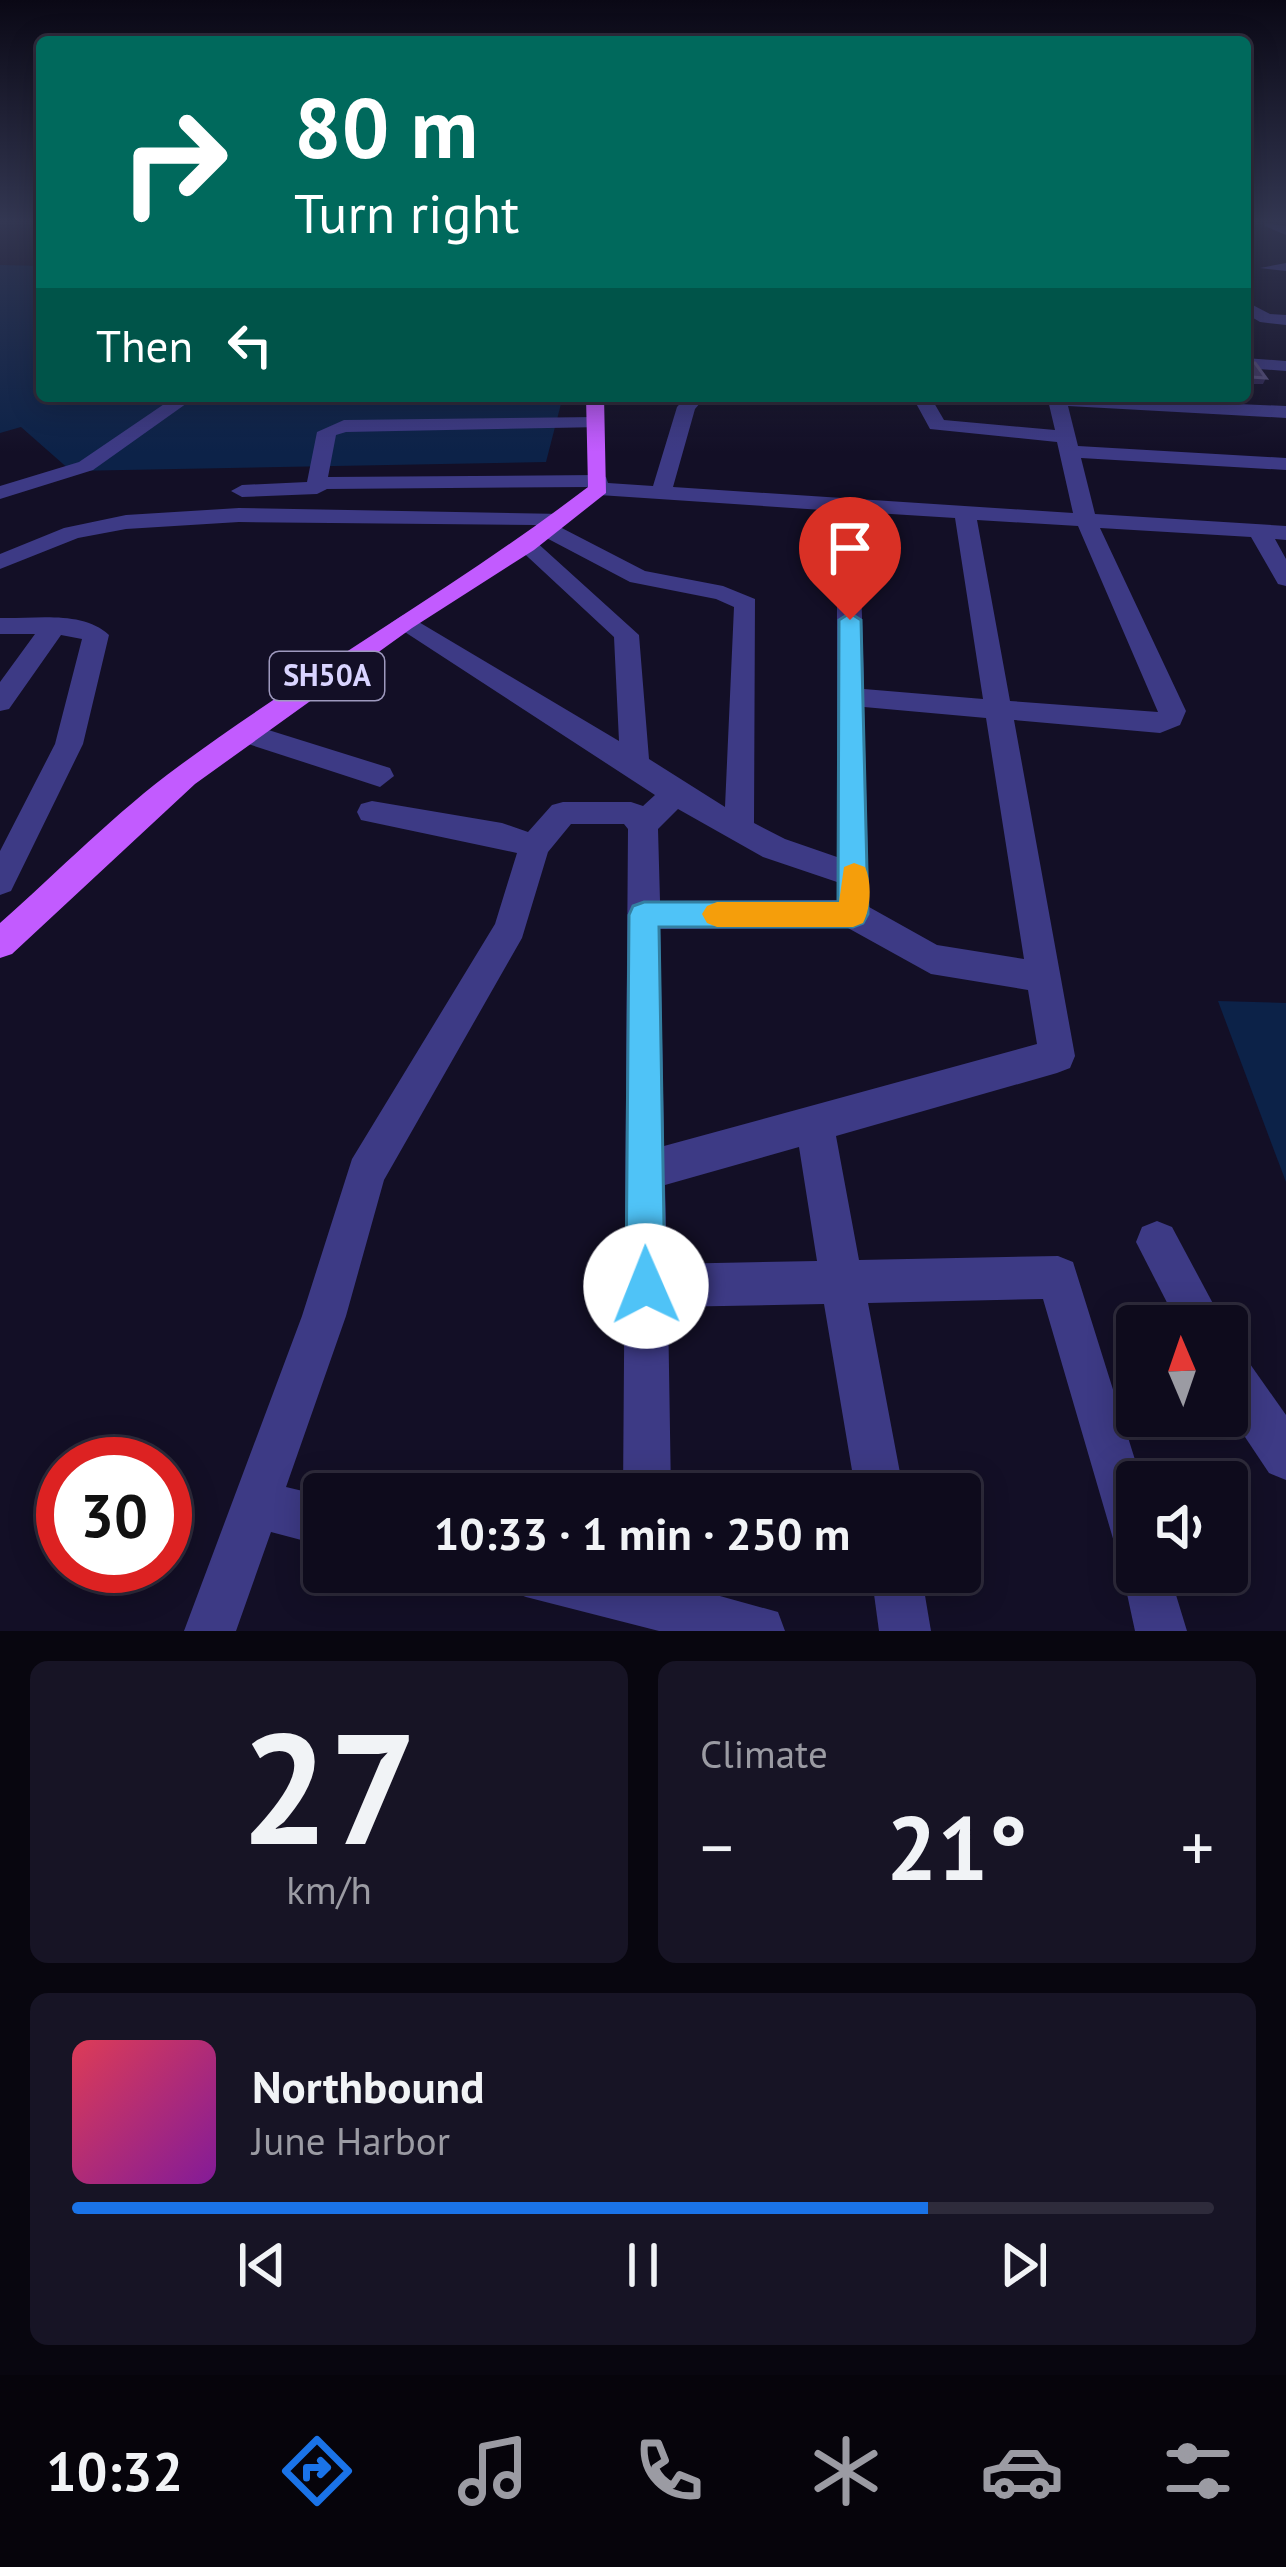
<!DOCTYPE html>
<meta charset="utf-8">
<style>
body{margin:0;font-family:"PT Sans",sans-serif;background:#171425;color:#f1f3f6;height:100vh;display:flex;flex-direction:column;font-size:45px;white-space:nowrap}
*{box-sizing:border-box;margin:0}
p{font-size:39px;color:#9b9ba3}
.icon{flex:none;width:66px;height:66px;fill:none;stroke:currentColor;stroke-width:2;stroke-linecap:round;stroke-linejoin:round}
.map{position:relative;height:1631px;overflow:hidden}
.drawer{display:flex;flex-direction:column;gap:30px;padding:30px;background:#08060f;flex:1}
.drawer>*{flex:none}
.banner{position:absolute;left:36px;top:36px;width:1215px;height:366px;border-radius:12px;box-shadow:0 6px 30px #0003,0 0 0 3px #2e2b3b;background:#00695c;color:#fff;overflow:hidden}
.needle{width:78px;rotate:358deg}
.buttons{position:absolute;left:1116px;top:1305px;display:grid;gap:24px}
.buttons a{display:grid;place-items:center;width:132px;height:132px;border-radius:12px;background:#0e0b1c;box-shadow:0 6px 30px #0003,0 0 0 3px #2e2b3b;font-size:60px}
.speed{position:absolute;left:36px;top:1437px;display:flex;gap:24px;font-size:60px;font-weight:700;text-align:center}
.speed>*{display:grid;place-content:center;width:156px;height:156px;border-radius:50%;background:#0e0b1c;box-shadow:0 6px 30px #0003,0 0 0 3px #2e2b3b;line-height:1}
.speed .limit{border:18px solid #d22;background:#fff;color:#111}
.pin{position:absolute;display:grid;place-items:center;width:102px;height:102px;color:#fff;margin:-123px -51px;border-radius:50% 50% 50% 0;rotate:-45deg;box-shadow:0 0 12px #0007}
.pin .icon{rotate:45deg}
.me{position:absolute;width:132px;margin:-66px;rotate:359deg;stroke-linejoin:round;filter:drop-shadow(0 0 9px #0008)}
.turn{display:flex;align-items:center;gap:42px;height:252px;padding:0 60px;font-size:54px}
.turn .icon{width:156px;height:156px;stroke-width:2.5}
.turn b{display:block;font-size:84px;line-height:102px}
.then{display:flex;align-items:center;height:114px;padding:0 60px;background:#0003;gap:24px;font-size:45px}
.big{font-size:90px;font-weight:800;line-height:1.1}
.drawer .tile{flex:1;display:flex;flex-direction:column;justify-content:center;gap:18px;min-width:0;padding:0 42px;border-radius:18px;background:#171425}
.drawer .dial{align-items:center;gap:0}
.dial b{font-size:156px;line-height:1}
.song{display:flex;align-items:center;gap:36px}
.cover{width:144px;height:144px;border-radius:18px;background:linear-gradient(135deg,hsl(350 70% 55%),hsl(290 70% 35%))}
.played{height:12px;border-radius:6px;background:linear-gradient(90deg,#1a73e8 75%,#2e2b3b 75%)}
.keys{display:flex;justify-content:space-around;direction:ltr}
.heat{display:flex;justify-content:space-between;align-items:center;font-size:66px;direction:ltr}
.drawer .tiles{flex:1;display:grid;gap:30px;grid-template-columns:1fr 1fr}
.tile:last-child{grid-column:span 2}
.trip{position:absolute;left:303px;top:1473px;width:678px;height:120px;border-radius:12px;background:#0e0b1c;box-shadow:0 6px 30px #0003,0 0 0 3px #2e2b3b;font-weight:800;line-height:120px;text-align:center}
.menu{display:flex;height:192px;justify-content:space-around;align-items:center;background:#06040b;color:#9b9ba3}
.menu .icon{width:84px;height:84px}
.menu .current{color:#1a73e8}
.menu b{font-size:54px;color:#f1f3f6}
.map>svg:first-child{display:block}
</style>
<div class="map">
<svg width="1286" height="1631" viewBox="0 0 1286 1631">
<rect width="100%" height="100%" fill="#130f26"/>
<g fill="#0c2248">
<polygon points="0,265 42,266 42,396 563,396 546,462 71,471 21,427 0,433"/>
<polygon points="1218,1001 1286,1003 1286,1182"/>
</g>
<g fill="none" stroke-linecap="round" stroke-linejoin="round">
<g fill="#3d3a85" fill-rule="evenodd">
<polygon points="1264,223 1286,226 1286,235 1265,226"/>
<polygon points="1286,263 1286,271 1260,268"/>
<polygon points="1245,301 1270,314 1286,315 1286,325 1260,322 1245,313"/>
<polygon points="1245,358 1286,361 1286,371 1245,368"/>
<polygon points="176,396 197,396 93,470 0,499 0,486 79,462"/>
<path d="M687 396H706L695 409 673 487 1073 513 1057 442 930 429 912 396H930L944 420 1055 430 1047 396 1286 406V418L1068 406 1078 446 1286 458V470L1081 458 1095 514 1286 526V540L1275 539 1286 559V586L1278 584 1251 537 1100 528 1186 711 1180 725 1160 733 1014 720 1075 1056 1070 1068 1057 1073 836 1136 859 1260 1058 1256 1073 1262 1142 1482H1137V1572H1169L1187 1631H1135L1121 1566 1043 1299 868 1303 904 1494H856L824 1304 668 1307 671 1494H623L628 829 624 824H571L548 852 522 938 384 1180 346 1316 286 1487 324 1496V1546L271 1532 236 1631H184L302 1316 352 1159 495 924 517 853 361 820 357 812 361 804 372 801 502 823 528 832 552 805 563 802H631L643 806 655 795 391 623 403 615 412 618 619 741 614 637 515 545 526 538 534 540 639 635 649 759 725 807 734 607 716 599 630 582 537 533 536 525 239 522 126 529 78 538 0 569V554L64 528 126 515 239 508 563 514 566 519 556 525 645 571 723 586 755 599 754 823 785 839 837 857V511L599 495 590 487 327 489 317 494 242 497 231 491 242 485 307 482 317 432 344 420 596 417 603 419V427L346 432 336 435 328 477 599 475 606 477 608 483 653 486 677 407ZM859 512 955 518 983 699 864 689ZM977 520 1078 526 1158 712 1010 701ZM864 707 986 718 1024 959 937 945 869 907ZM678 809 763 857 837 882V900L660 901 658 829ZM848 928 931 974 1028 990 1037 1044 664 1146 660 929ZM799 1147 817 1261 667 1264 665 1185Z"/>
<path d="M0 618C34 619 83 610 109 635L83 744 11 891 0 895V851L55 744 82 639 61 635 9 709 0 711V682L35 634H0Z"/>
<polygon points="246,723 390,768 394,776 380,787 236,740 232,733"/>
<polygon points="1157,1221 1172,1227 1225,1326 1179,1326 1136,1242 1142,1227"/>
<polygon points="1227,1347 1243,1354 1286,1415 1286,1480 1269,1473 1227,1410"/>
<polygon points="501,1572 672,1572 673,1583 778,1612 785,1631 659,1631 526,1597 508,1590"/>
<polygon points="871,1572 921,1572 931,1631 879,1631"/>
</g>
<path fill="#c25bff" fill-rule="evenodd" d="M586 396H604L606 493 534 550 412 628 195 784 12 954 0 958V923C59 871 116 812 179 766 312 668 457 587 588 487Z"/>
</g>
<polygon fill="#312854" points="1245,362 1266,378 1263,384 1247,384 1245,380"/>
<polygon fill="#433a66" stroke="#5a527e" stroke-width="3" points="1245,362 1255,363 1266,378 1251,377 1245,369"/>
<linearGradient id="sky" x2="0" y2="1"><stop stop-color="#0a0815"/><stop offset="0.49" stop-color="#333752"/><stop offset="1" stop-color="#333752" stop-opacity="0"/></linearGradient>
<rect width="1286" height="452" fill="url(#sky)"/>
<polygon fill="#4fc3f7" stroke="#337fa1" stroke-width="3" points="850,613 861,620 868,914 863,923 853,927 659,927 665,1286 659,1300 646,1306 632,1300 626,1286 629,915 633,906 644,902 838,902 839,620"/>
<path fill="#f59e0b" d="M854 863 865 867C872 882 871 908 863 923L853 927H717L707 923 702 914 707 906 717 902H839L844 867Z"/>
<g text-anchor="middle" stroke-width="12" stroke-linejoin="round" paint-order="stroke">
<rect fill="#130f26" stroke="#9e99be" stroke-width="3" x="270" y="652" width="114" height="48" rx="9"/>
<g font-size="30" font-weight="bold" fill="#d9d4ff">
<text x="327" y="686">SH50A</text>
</g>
</g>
</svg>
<div class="buttons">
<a><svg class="needle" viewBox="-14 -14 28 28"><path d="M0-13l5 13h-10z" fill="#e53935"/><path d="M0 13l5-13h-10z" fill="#9b9ba3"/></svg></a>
<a><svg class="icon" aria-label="sound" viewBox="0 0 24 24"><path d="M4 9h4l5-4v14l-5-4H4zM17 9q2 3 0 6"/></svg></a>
</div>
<div class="speed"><div class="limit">30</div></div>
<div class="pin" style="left:850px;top:620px;background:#d93025"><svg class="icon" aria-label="arrive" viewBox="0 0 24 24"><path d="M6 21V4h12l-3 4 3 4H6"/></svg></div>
<svg class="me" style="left:646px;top:1286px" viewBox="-20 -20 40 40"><circle r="19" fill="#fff"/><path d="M0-13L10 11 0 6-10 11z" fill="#4fc3f7"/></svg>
<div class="trip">10:33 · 1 min · 250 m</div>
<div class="banner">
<div class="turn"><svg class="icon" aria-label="right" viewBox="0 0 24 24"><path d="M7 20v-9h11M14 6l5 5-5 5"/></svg><div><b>80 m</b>Turn right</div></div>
<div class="then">Then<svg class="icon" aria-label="left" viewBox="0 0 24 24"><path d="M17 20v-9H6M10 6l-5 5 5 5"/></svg></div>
</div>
</div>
<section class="drawer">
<div class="tiles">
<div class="tile dial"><b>27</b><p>km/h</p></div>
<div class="tile"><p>Climate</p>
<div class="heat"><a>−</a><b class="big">21°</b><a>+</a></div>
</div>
<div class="tile">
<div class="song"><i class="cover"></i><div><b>Northbound</b><p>June Harbor</p></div></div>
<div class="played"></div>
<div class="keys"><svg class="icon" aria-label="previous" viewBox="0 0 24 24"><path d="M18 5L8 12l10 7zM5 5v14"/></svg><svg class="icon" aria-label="pause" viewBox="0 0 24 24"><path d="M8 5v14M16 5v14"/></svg><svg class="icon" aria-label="next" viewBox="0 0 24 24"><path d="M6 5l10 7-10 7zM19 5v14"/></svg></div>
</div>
</div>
</section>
<nav class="menu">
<b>10:32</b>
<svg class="icon current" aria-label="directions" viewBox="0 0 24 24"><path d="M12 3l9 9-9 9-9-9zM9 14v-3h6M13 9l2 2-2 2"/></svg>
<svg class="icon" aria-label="music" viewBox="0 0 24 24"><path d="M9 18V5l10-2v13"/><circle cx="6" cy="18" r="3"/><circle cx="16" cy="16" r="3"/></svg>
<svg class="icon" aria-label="phone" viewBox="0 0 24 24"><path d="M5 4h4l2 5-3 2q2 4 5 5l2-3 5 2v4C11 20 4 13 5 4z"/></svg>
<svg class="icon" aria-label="climate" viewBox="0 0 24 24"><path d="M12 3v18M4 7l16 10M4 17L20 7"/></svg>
<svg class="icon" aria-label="car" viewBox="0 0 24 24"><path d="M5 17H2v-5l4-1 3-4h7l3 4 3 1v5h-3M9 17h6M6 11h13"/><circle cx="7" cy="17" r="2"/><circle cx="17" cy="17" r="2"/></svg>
<svg class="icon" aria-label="filters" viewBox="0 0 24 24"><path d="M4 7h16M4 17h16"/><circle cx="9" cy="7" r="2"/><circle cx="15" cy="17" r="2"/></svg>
</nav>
